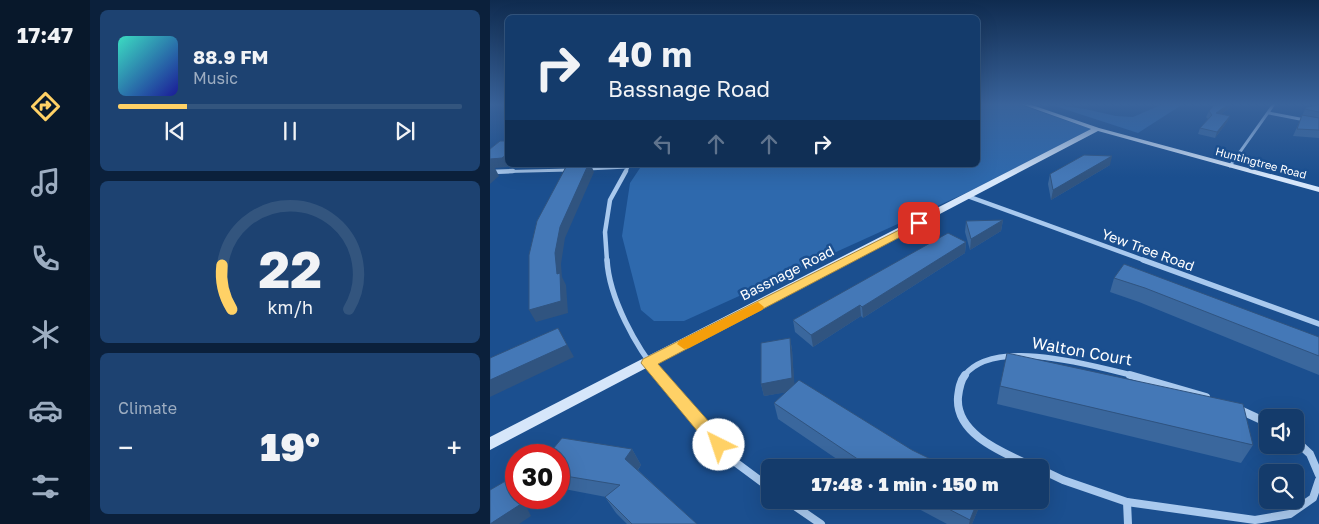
<!DOCTYPE html>
<meta charset="utf-8">
<style>
body{margin:0;font-family:"Golos Text",sans-serif;background:#1d4271;color:#f1f3f6;height:100vh;display:flex;flex-direction:column;font-size:19px;white-space:nowrap}
*{box-sizing:border-box;margin:0}
p{font-size:16px;color:#9dadc1}
.icon{flex:none;width:28px;height:28px;fill:none;stroke:currentColor;stroke-width:2;stroke-linecap:round;stroke-linejoin:round}
.map{position:relative;flex:1;overflow:hidden}
.drawer{display:flex;flex-direction:column;gap:10px;padding:10px;background:#0b203b;width:400px}
.drawer>*{flex:none}
.hud{position:absolute;left:15px;top:15px;width:475px;height:152px;border-radius:8px;box-shadow:0 5px 20px #0002,0 0 0 1px #33557e;background:#143b6b;color:#f1f3f6;overflow:hidden}
.buttons{position:absolute;left:769px;top:409px;display:grid;gap:10px}
.buttons a{display:grid;place-items:center;width:45px;height:45px;border-radius:8px;background:#143b6b;box-shadow:0 5px 20px #0002,0 0 0 1px #33557e;font-size:25px}
.speed{position:absolute;left:15px;top:444px;display:flex;gap:10px;font-size:25px;font-weight:700;text-align:center}
.speed>*{display:grid;place-content:center;width:65px;height:65px;border-radius:50%;background:#143b6b;box-shadow:0 5px 20px #0002,0 0 0 1px #33557e;line-height:1}
.speed .limit{border:8px solid #d22;background:#fff;color:#111}
.pin{position:absolute;display:grid;place-items:center;width:42px;height:42px;color:#fff;margin:-21px;border-radius:10px;box-shadow:0 2px 8px #0006}
.me{position:absolute;width:55px;margin:-28px;rotate:319deg;stroke-linejoin:round;filter:drop-shadow(0 0 4px #0008)}
.turn{display:flex;align-items:center;gap:18px;height:105px;padding:0 20px;font-size:22px}
.turn .icon{width:65px;height:65px;stroke-width:2.5}
.turn b{display:block;font-size:35px;line-height:42px}
.lanes{display:flex;align-items:center;height:48px;padding:0 20px;background:#0003;justify-content:center;gap:25px;direction:ltr}
.lanes .off{opacity:.35}
.big{font-size:38px;font-weight:800;line-height:1.1}
.drawer .widget{flex:1;display:flex;flex-direction:column;justify-content:center;gap:8px;min-width:0;padding:0 18px;border-radius:8px;background:#1d4271}
.drawer .dial{align-items:center;gap:0}
.dial svg{height:130px;overflow:visible;fill:none;stroke:#33557e;stroke-width:7;stroke-linecap:round;text-anchor:middle}
.dial text{fill:#f1f3f6;stroke:none}
.song{display:flex;align-items:center;gap:15px}
.cover{width:60px;height:60px;border-radius:8px;background:linear-gradient(135deg,hsl(170 70% 55%),hsl(240 70% 35%))}
.played{height:5px;border-radius:2px;background:linear-gradient(90deg,#ffd166 20%,#33557e 20%)}
.keys{display:flex;justify-content:space-around;direction:ltr}
.heat{display:flex;justify-content:space-between;align-items:center;font-size:28px;direction:ltr}
.trip{position:absolute;left:271px;top:459px;width:288px;height:50px;border-radius:8px;background:#143b6b;box-shadow:0 5px 20px #0002,0 0 0 1px #33557e;font-weight:800;line-height:50px;text-align:center}
main{display:flex;flex:1;min-height:0}
.dock{display:flex;flex-direction:column;width:90px;justify-content:space-around;align-items:center;background:#08182b;color:#9dadc1}
.dock .icon{width:35px;height:35px}
.dock .on{color:#ffd166}
.dock b{font-size:22px;color:#f1f3f6}
.map>svg:first-child{display:block}
</style>
<main>
<nav class="dock">
<b>17:47</b>
<svg class="icon on" aria-label="directions" viewBox="0 0 24 24"><path d="M12 3l9 9-9 9-9-9zM9 14v-3h6M13 9l2 2-2 2"/></svg>
<svg class="icon" aria-label="music" viewBox="0 0 24 24"><path d="M9 18V5l10-2v13"/><circle cx="6" cy="18" r="3"/><circle cx="16" cy="16" r="3"/></svg>
<svg class="icon" aria-label="phone" viewBox="0 0 24 24"><path d="M5 4h4l2 5-3 2q2 4 5 5l2-3 5 2v4C11 20 4 13 5 4z"/></svg>
<svg class="icon" aria-label="climate" viewBox="0 0 24 24"><path d="M12 3v18M4 7l16 10M4 17L20 7"/></svg>
<svg class="icon" aria-label="car" viewBox="0 0 24 24"><path d="M5 17H2v-5l4-1 3-4h7l3 4 3 1v5h-3M9 17h6M6 11h13"/><circle cx="7" cy="17" r="2"/><circle cx="17" cy="17" r="2"/></svg>
<svg class="icon" aria-label="filters" viewBox="0 0 24 24"><path d="M4 7h16M4 17h16"/><circle cx="9" cy="7" r="2"/><circle cx="15" cy="17" r="2"/></svg>
</nav>
<section class="drawer">
<div class="widget">
<div class="song"><i class="cover"></i><div><b>88.9 FM</b><p>Music</p></div></div>
<div class="played"></div>
<div class="keys"><svg class="icon" aria-label="previous" viewBox="0 0 24 24"><path d="M18 5L8 12l10 7zM5 5v14"/></svg><svg class="icon" aria-label="pause" viewBox="0 0 24 24"><path d="M8 5v14M16 5v14"/></svg><svg class="icon" aria-label="next" viewBox="0 0 24 24"><path d="M6 5l10 7-10 7zM19 5v14"/></svg></div>
</div>
<div class="widget dial"><svg viewBox="0 0 100 80">
<path d="M14 69A42 42 0 1 1 86 69"/>
<path d="M14 69A42 42 0 0 1 8 42" stroke="#ffd166"/>
<text x="50" y="56" font-size="32" font-weight="700">22</text>
<text x="50" y="72" font-size="11">km/h</text>
</svg></div>
<div class="widget"><p>Climate</p>
<div class="heat"><a>−</a><b class="big">19°</b><a>+</a></div>
</div>
</section>
<div class="map">
<svg width="829" height="524" viewBox="0 0 829 524">
<rect width="100%" height="100%" fill="#1b4f8f"/>
<g fill="#2e69ad">
<polygon points="488,104 528,104 601,129 476,193 194,321 164,321 151,310 132,236 140,183 152,165 488,165"/>
<polygon points="559,104 595,109 626,116 643,117 673,104 693,104 648,133"/>
</g>
<g fill="none" stroke-linecap="round" stroke-linejoin="round">
<g stroke="#a9c9ee" stroke-width="3">
<polyline points="779,113 815,120"/>
<polyline points="740,166 784,104"/>
<polyline points="98,169 137,167"/>
<polyline points="0,172 79,170"/>
<polyline points="135,173 139,165"/>
</g>
<g stroke="#a9c9ee" stroke-width="4.5">
<polyline points="0,172 23,171"/>
<polyline points="480,197 656,261"/>
<polyline points="117,261 115,232 120,200 136,171"/>
</g>
<g stroke="#a9c9ee" stroke-width="5.5">
<path d="M117 260C119 298 146 347 170 376"/>
<polyline points="653,260 829,324"/>
<path d="M474 376C504 336 604 366 645 376"/>
</g>
<g stroke="#a9c9ee" stroke-width="8">
<polyline points="169,375 241,459 280,488"/>
<path d="M475 375C470 381 469 389 468 397 465 436 517 454 546 468"/>
<polyline points="640,375 716,397"/>
<polyline points="750,410 778,423"/>
<polyline points="805,440 820,454 829,475"/>
<polyline points="550,469 573,480 637,502 765,520 800,514 823,498 829,480"/>
<polyline points="296,500 331,524"/>
<polyline points="637,502 638,524"/>
</g>
<polygon fill="#d6e6fa" fill-rule="evenodd" points="531,104 539,104 609,128 829,187 829,192 608,131 0,450 0,437 601,129"/>
</g>
<g fill="#3a679d">
<polygon points="725,104 745,104 731,114 740,116 737,122 725,138 708,134 710,128 718,119 716,117 719,111"/>
<polygon points="829,105 829,138 803,136 816,107"/>
<polygon points="620,165 561,200 558,184 560,174"/>
<polygon points="513,220 511,231 480,250 475,232 476,221"/>
<polygon points="476,242 475,253 373,318 371,316 323,347 305,332 303,320"/>
<polygon points="624,278 829,337 829,375 649,302 620,292"/>
<polygon points="300,338 302,350 304,384 422,450 459,468 360,468 288,419 284,403 296,392 274,396 271,384"/>
<polygon points="510,386 763,445 751,463 507,404"/>
<polygon points="142,449 151,465 148,470 207,524 137,524 126,513 115,497 116,497 69,488 69,455"/>
<polygon points="412,500 492,500 482,524 457,524"/>
</g>
<g fill="#305480">
<polygon points="739,104 745,104 724,119 726,113"/>
<polygon points="740,116 737,122 725,138 727,132"/>
<polygon points="18,153 18,165 20,165 17,167 5,168 9,176 0,184 0,159"/>
<polygon points="622,156 620,165 561,200 563,190"/>
<polygon points="98,165 101,165 104,172 75,238 71,264 72,277 76,285 78,313 46,322 39,310 67,274 65,253 70,227"/>
<polygon points="513,220 511,231 480,250 481,239"/>
<polygon points="476,242 475,253 373,318 372,307"/>
<polygon points="370,305 371,316 323,347 321,335"/>
<polygon points="68,328 84,357 0,397 0,380"/>
<polygon points="300,338 302,350 305,391 274,396 271,384"/>
<polygon points="142,449 151,465 144,475 135,459"/>
<polygon points="19,479 26,488 26,494"/>
<polygon points="28,498 32,498 41,516 29,524 0,524"/>
<polygon points="488,500 492,500 482,524 479,524 480,520"/>
</g>
<g fill="#4478b7" stroke="#305480">
<polygon points="725,104 739,104 726,113 740,116 727,132 710,128 722,115 719,111"/>
<polygon points="829,105 829,112 815,109 816,107"/>
<polygon points="812,115 829,118 829,130 807,129"/>
<polygon points="10,141 18,141 18,153 12,158 0,159 0,149"/>
<polygon points="594,155 622,156 563,190 560,174"/>
<polygon points="77,165 98,165 70,227 65,253 67,274 70,273 71,301 39,310 39,255 47,221"/>
<polygon points="513,220 481,239 476,221"/>
<polygon points="458,233 476,242 372,307 370,305 321,335 303,320"/>
<polygon points="634,264 829,337 829,356 655,288 624,278"/>
<polygon points="68,328 77,345 0,380 0,358"/>
<polygon points="300,338 302,378 271,384 271,343"/>
<polygon points="517,353 753,404 763,445 510,386"/>
<polygon points="309,380 422,450 459,468 381,468 284,403"/>
<polygon points="72,438 142,449 135,459 207,524 142,524 115,497 130,485 69,475 69,455 58,455"/>
<polygon points="19,479 26,494 26,498 28,498 31,504 0,524 0,490"/>
<polygon points="441,500 488,500 480,520"/>
</g>
<linearGradient id="sky" x2="0" y2="1"><stop stop-color="#0f2b4f"/><stop offset="0.59" stop-color="#39639b"/><stop offset="1" stop-color="#39639b" stop-opacity="0"/></linearGradient>
<rect width="829" height="177" fill="url(#sky)"/>
<polygon fill="#ffd166" stroke="#a68842" points="429,220 433,221 433,225 168,364 235,440 237,445 235,450 229,452 223,450 151,363 153,359"/>
<polygon fill="#f59e0b" points="268,302 274,307 272,310 199,348 194,349 187,344 189,341"/>
<g text-anchor="middle" stroke-width="5" stroke-linejoin="round" paint-order="stroke">
<g font-size="11" fill="#fff" stroke="#1b4f8f">
<text transform="translate(771 163) rotate(15)" y="4">Huntingtree Road</text>
</g>
<g font-size="14" fill="#fff" stroke="#1b4f8f">
<text transform="translate(658 250) rotate(20)" y="5">Yew Tree Road</text>
<text transform="translate(297 273) rotate(-27)" y="5">Bassnage Road</text>
</g>
<g font-size="16" fill="#fff" stroke="#1b4f8f">
<text transform="translate(592 351) rotate(10)" y="6">Walton Court</text>
</g>
</g>
</svg>
<div class="buttons">
<a><svg class="icon" aria-label="sound" viewBox="0 0 24 24"><path d="M4 9h4l5-4v14l-5-4H4zM17 9q2 3 0 6"/></svg></a>
<a><svg class="icon" aria-label="search" viewBox="0 0 24 24"><circle cx="10" cy="10" r="6"/><path d="M15 15l6 6"/></svg></a>
</div>
<div class="speed"><div class="limit">30</div></div>
<div class="pin" style="left:429px;top:223px;background:#d93025"><svg class="icon" aria-label="arrive" viewBox="0 0 24 24"><path d="M6 21V4h12l-3 4 3 4H6"/></svg></div>
<svg class="me" style="left:229px;top:445px" viewBox="-20 -20 40 40"><circle r="19" fill="#fff"/><path d="M0-13L10 11 0 6-10 11z" fill="#ffd166"/></svg>
<div class="trip">17:48 · 1 min · 150 m</div>
<div class="hud">
<div class="turn"><svg class="icon" aria-label="right" viewBox="0 0 24 24"><path d="M7 20v-9h11M14 6l5 5-5 5"/></svg><div><b>40 m</b>Bassnage Road</div></div>
<div class="lanes"><svg class="icon off" aria-label="left" viewBox="0 0 24 24"><path d="M17 20v-9H6M10 6l-5 5 5 5"/></svg><svg class="icon off" aria-label="ahead" viewBox="0 0 24 24"><path d="M12 20V5M6 11l6-6 6 6"/></svg><svg class="icon off" aria-label="ahead" viewBox="0 0 24 24"><path d="M12 20V5M6 11l6-6 6 6"/></svg><svg class="icon" aria-label="right" viewBox="0 0 24 24"><path d="M7 20v-9h11M14 6l5 5-5 5"/></svg></div>
</div>
</div>
</main>
